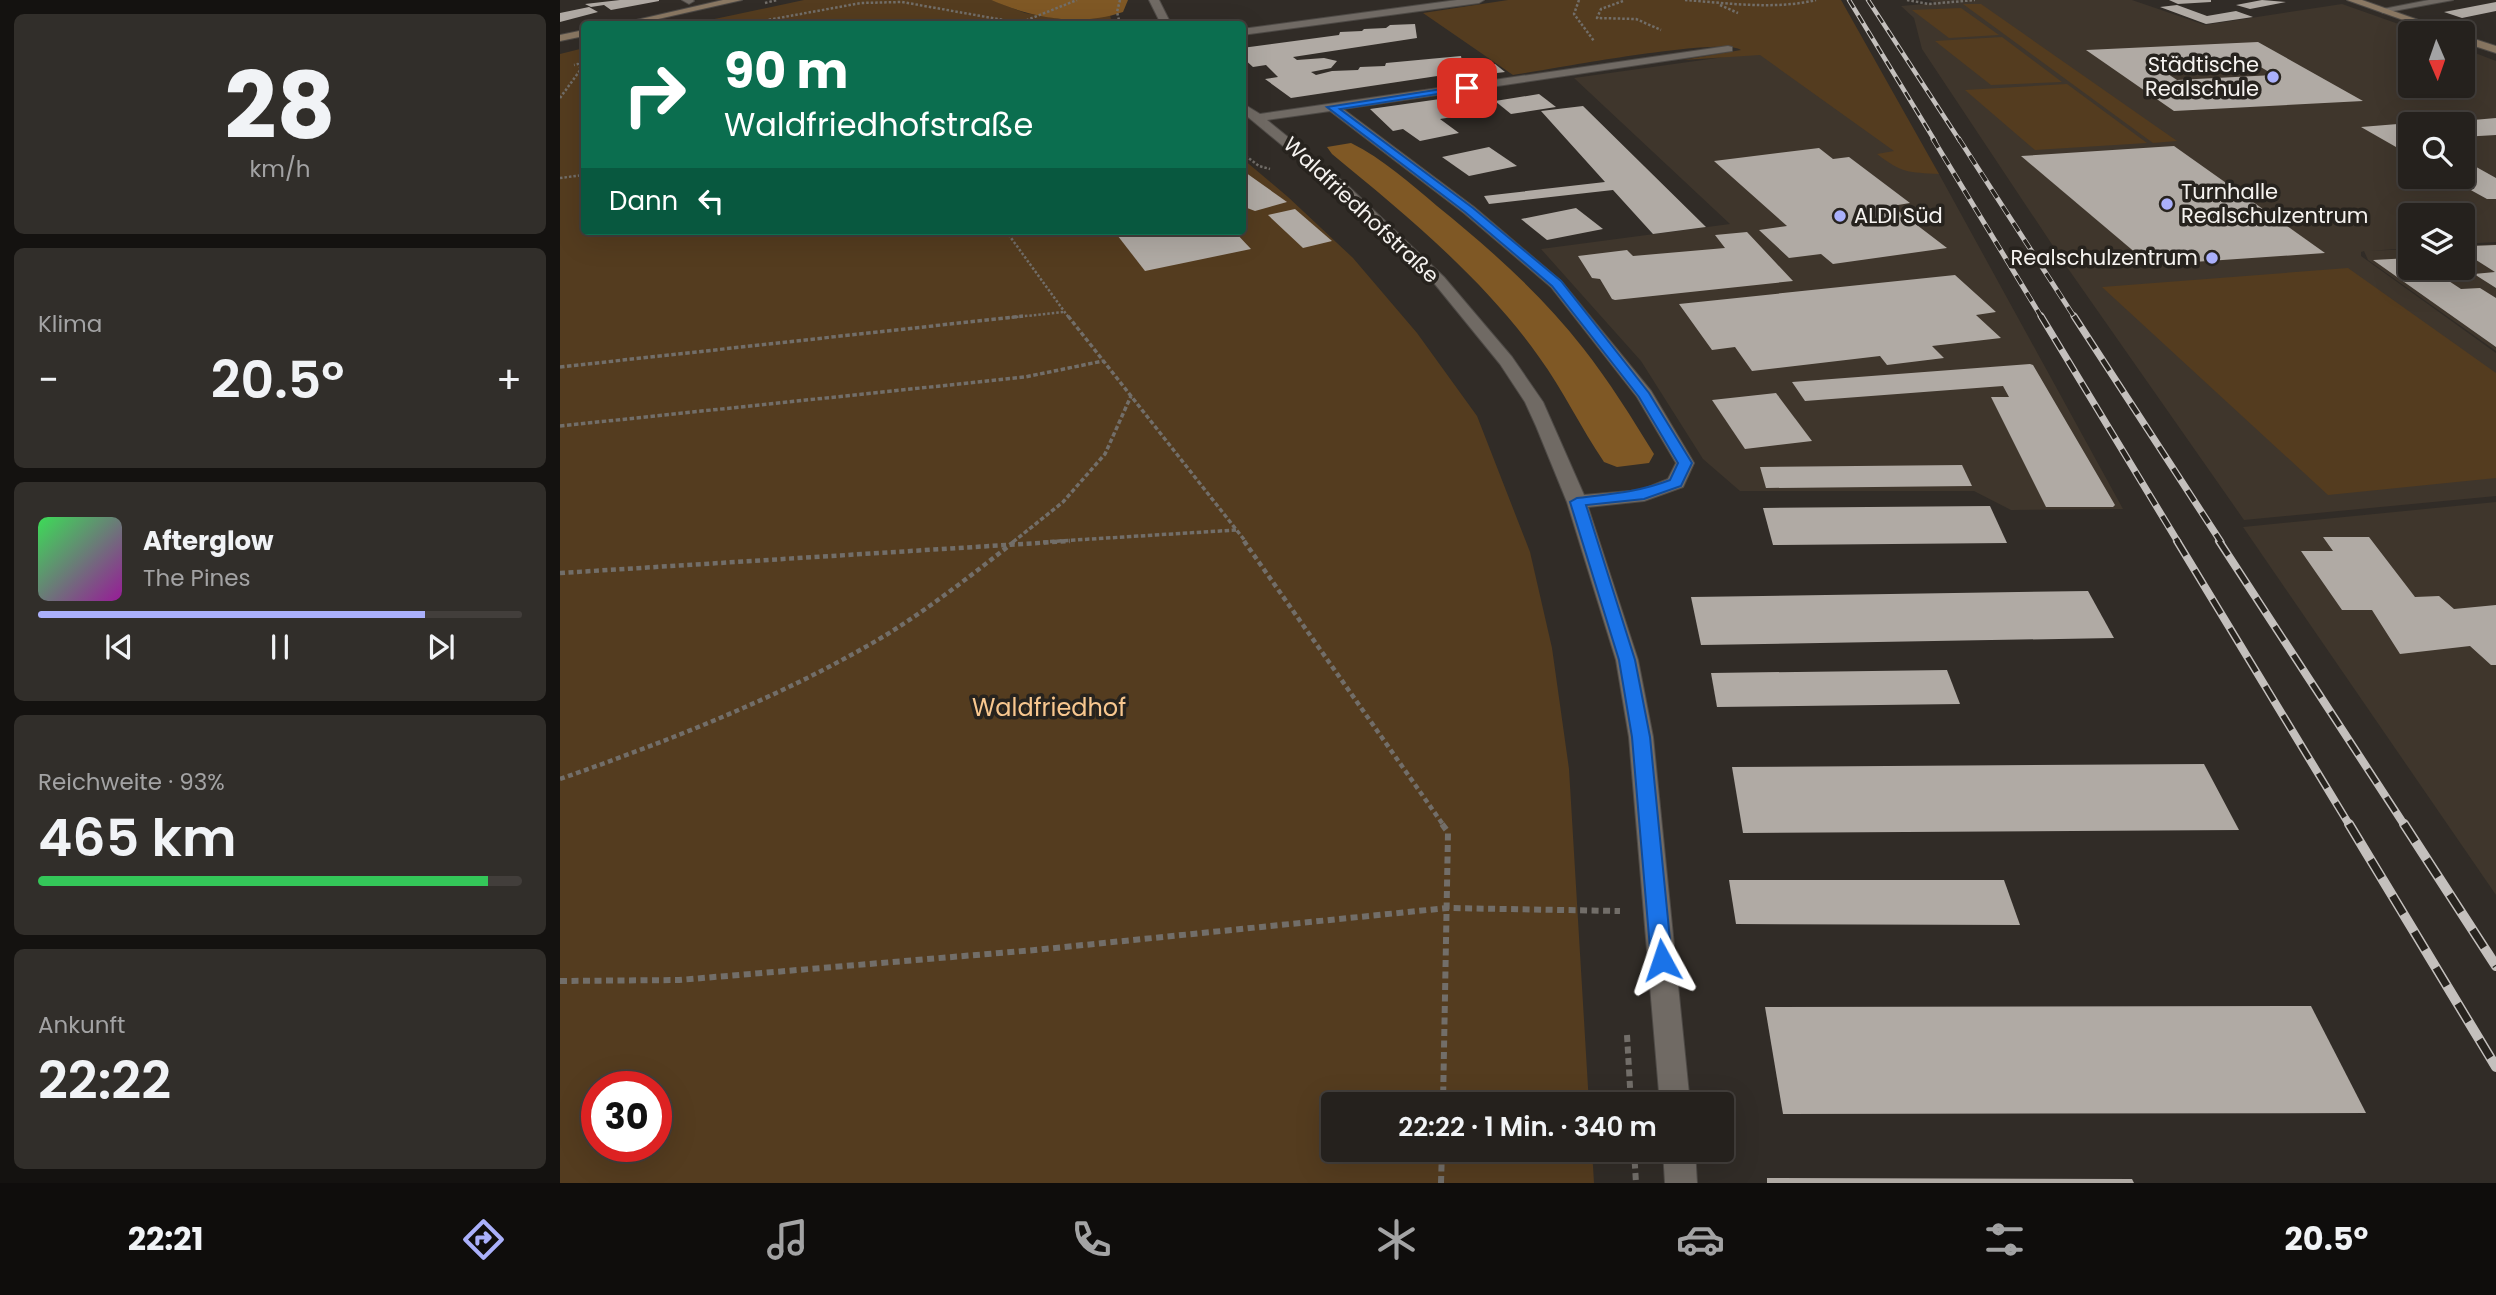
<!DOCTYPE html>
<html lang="de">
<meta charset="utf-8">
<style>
body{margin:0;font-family:Poppins,sans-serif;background:#312e2a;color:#f1f3f6;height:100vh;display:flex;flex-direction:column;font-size:26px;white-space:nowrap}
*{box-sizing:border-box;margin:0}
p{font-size:23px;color:#a3a3a4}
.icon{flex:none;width:38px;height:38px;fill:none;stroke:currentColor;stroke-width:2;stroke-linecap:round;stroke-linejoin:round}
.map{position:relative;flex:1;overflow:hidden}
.drawer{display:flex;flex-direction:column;gap:14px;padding:14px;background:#141210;width:560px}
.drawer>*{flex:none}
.top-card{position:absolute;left:21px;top:21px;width:665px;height:214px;border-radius:7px;box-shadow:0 7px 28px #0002,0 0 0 2px #423e3b;background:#0b6e4f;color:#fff;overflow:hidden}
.needle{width:46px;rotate:178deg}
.buttons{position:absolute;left:1838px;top:21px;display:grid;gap:14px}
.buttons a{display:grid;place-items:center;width:77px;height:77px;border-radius:7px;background:#25211d;box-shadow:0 7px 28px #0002,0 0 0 2px #423e3b;font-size:35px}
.speed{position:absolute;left:21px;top:1071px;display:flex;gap:14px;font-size:35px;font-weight:700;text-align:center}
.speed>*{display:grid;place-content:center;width:91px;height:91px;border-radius:50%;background:#25211d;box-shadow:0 7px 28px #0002,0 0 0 2px #423e3b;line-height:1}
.speed .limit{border:10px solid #d22;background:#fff;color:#111}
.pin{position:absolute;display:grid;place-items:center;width:60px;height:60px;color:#fff;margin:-30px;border-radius:14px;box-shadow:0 4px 10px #0006}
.me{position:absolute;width:77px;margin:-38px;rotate:355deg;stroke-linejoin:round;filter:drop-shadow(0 0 5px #0008)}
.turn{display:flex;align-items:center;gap:24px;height:147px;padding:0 28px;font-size:32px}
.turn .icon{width:91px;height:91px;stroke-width:2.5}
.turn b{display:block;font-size:49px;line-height:60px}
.then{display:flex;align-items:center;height:66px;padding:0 28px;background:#0003;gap:14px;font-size:26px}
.big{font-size:52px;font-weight:600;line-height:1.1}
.drawer .widget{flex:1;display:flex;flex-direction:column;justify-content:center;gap:10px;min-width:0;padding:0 24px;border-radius:10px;background:#312e2a}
.drawer .dial{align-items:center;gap:0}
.dial b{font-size:91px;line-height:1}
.song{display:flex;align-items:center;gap:21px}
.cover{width:84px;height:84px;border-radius:10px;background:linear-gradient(135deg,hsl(130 70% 55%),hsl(300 70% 35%))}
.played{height:7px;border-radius:4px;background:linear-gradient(90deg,#aab0fb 80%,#423e3b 80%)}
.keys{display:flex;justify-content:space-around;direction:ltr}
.heat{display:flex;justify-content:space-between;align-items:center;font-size:38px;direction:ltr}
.charge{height:10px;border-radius:5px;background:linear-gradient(90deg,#34c759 93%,#423e3b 0)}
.trip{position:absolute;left:761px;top:1092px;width:413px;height:70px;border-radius:7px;background:#25211d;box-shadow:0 7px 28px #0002,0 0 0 2px #423e3b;font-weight:600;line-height:70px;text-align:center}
.tabs{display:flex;height:112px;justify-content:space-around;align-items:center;background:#0f0d0c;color:#a3a3a4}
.tabs .icon{width:49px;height:49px}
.tabs .on{color:#aab0fb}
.tabs b{font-size:32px;color:#f1f3f6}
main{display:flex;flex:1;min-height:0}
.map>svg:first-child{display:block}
</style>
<main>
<section class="drawer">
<div class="widget dial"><b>28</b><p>km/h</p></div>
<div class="widget"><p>Klima</p>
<div class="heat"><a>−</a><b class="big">20.5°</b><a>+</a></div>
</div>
<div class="widget">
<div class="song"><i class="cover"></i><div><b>Afterglow</b><p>The Pines</p></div></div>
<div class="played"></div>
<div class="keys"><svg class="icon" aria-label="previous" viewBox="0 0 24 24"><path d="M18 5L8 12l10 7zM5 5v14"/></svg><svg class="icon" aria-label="pause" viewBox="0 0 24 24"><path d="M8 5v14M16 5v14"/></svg><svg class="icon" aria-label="next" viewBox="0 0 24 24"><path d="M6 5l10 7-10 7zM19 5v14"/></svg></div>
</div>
<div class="widget"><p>Reichweite · 93%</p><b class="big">465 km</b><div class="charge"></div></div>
<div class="widget"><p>Ankunft</p><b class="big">22:22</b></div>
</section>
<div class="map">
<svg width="1936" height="1183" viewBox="0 0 1936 1183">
<rect width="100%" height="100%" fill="#312c27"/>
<g fill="#3f362c" fill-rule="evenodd">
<path d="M1369 0H1572L1645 25 1782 4 1864 33H1850V86H1902V48L1936 61V242L1902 244V215H1850V248L1809 251 1850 249V268H1902V246L1936 244V351L1808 260 1804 251 1801 252V256L1936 353V496L1684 520 1509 270 1362 49 1354 18 1341 6 1376 3ZM1850 124H1902V177H1850Z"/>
<polygon points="1207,51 1288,97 1379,174 1563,509 1451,510 1414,491 1180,491 1143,459 1081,361 981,249 1170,224 1014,78"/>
<polygon points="1936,502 1936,895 1683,527"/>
</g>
<g fill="#543c1f" fill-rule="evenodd">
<polygon points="244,0 431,0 465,13 513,21 550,15 552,24 131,24"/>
<path d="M948 0H1281L1379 174C1348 172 1343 174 1317 154L1334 151 1200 55 1123 60 1181 50C1163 36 986 70 953 75L863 13Z"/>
<polygon points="1403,4 1421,4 1617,141 1593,143"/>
<polygon points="1401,8 1439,35 1389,38 1352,10"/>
<polygon points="1442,37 1502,82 1431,85 1375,41"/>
<path d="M24 48V231H682L683 159 728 197 793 258 857 333 917 416 970 552 992 648 1009 769 1029 1104H774V1150H1032L1034 1183H0V54ZM37 1087H96V1146H37Z"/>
<polygon points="1507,84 1587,143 1475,150 1405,90"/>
<polygon points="1788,268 1936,373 1936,478 1768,495 1542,287"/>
</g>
<g fill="#7f5825">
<path d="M431 0H568L563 12C519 27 473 18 431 0Z"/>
<path d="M791 143C823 159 850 183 877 206 929 248 982 295 1023 348 1049 381 1072 418 1094 454L1089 463 1057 467 1044 462C1021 428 1003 390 979 357 924 279 845 214 772 154L767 147Z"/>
</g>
<g fill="#b0aaa4" fill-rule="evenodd">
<polygon points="60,0 99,0 99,1 51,10 44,5 31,7 25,4"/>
<polygon points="1609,0 1651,0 1651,2 1618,4"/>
<polygon points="1702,0 1726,2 1690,9 1676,5"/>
<polygon points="1936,2 1936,11 1902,18 1884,12"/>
<polygon points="1617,5 1647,16 1676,11 1693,17 1646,24 1600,7"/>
<polygon points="29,7 38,12 0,22 0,13"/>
<polygon points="855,24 857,38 733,57 737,60 764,58 777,61 771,68 751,72 756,75 772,71 798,70 800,67 825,66 826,63 901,56 904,72 731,98 705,79 718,77 706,65 693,67 682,57 682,48 779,35 780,32 802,31 804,29 826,28 830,25"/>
<path d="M1698 42 1803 101 1614 111 1526 50ZM1684 57 1714 75 1617 80 1590 62Z"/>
<polygon points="935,64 945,72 929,74 919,67"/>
<polygon points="979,94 996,107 951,114 935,101"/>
<polygon points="887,98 905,115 880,119 899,133 860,141 843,129 833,131 810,109"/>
<polygon points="1023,106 1146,227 1093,234 1053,190 929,204 924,196 1045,182 981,111"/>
<polygon points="1936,118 1936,135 1902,137 1902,124 1867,124"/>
<polygon points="1850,123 1850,155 1801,127"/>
<polygon points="1614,146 1765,253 1590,265 1461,156"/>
<polygon points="929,147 957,166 909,176 882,157"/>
<polygon points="1259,148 1273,159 1289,157 1350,203 1332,206 1387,248 1273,264 1261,254 1229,258 1199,230 1227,226 1154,161"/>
<polygon points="1902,159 1936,178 1936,199 1927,199 1887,177 1902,177"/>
<polygon points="682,170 727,202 695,211 682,206"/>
<polygon points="1016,208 1043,229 987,240 961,219"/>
<polygon points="735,209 772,241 743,248 708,215"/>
<polygon points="554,231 674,231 691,249 585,271"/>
<polygon points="1187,232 1233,281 1055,300 1052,299 1040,279 1032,278 1018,256 1067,250 1073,256 1165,248 1155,235"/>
<polygon points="1936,245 1936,288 1914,274 1935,272 1902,251 1911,246"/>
<polygon points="1850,258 1850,268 1869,268 1901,289 1920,288 1936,298 1936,347 1813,260"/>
<polygon points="1395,275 1436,312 1416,315 1441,338 1372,346 1384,358 1327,365 1320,356 1192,371 1175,347 1152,350 1119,304"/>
<polygon points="1470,364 1473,365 1555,505 1553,507 1486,507 1431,397 1449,397 1443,386 1245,401 1232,382"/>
<polygon points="1216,393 1252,441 1185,449 1152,400"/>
<polygon points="1402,465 1412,486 1206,488 1200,467"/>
<polygon points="1430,506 1447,543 1213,545 1203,508"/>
<polygon points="1763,537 1809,537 1855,597 1879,596 1894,609 1936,605 1936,665 1931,665 1910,646 1840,654 1812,610 1782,610 1741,551 1773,551"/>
<polygon points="1528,591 1554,638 1141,645 1131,597"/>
<polygon points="1387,670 1400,704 1157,707 1151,673"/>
<polygon points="1644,764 1679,830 1183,833 1172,767"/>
<polygon points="1169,880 1444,880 1460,925 1176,924"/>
<polygon points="1751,1006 1806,1113 1223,1114 1205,1007"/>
<polygon points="1207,1178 1572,1179 1574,1183 1207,1183"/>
</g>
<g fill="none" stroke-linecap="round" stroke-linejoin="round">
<g stroke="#4e4a46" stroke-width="2">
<g id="lane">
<polygon points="122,0 133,0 134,1 129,4"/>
<polygon points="897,0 924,0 919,3 682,35 682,29"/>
</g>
</g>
<g stroke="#4e4a46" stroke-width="2">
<g id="street">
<polygon points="589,0 599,0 611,24 601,24"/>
<polygon points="1869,0 1893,0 1823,13 1818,10"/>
<path d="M1168 46 1172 47V51L783 109 914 207 1001 281 1091 391 1134 463 1123 487 1084 501 1028 507 1078 660 1093 737 1130 1104H1100L1069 737 1056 660 1007 502 976 426 965 402 940 364 874 283 776 190 682 112V103L700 114ZM770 111 904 213 991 287 1077 397 1116 463 1108 479 1081 490 1024 495 983 402 952 357 884 277 786 184 707 120Z"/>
<polygon points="1103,1150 1135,1150 1137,1183 1105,1183"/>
</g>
</g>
<g stroke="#4e4a46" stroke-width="2">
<g id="secondary">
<polygon points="163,0 182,0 76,24 59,24"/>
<polygon points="1787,0 1802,0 1895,33 1880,33"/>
<polygon points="24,30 24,36 0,41 0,35"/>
<polygon points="1902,35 1936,46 1936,53 1902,42"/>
</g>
</g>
<g stroke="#726e69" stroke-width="2.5" stroke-dasharray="2.5 2" stroke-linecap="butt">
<polyline points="560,0 557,12 560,24"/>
<polyline points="1019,0 1014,14 1034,41"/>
<path d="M1125 0C1167 3 1215 10 1256 0"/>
<polyline points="1347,0 1369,4 1415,0"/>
<polyline points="1063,1 1041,9 1037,18 1076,19 1101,30"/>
<polyline points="205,3 217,0"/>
<polyline points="1160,5 1178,13"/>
<polyline points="462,22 517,0"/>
<polyline points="191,23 301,3 342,2 466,24"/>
<polyline points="0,98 21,69 18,64 14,65"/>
<polyline points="682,153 699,166 710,169"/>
<polyline points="0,178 24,175"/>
<polyline points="446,231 509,318"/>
<polyline points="447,318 504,312"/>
</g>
<g stroke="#726e69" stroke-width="3.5" stroke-dasharray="4.5 2.5" stroke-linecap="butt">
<polyline points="508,316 686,542"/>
<polyline points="0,367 463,316"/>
<polyline points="0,426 465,377 543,361"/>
<polyline points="453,542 503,502 545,454 571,396"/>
<polyline points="483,542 676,530"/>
</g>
<g stroke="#726e69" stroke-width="4.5" stroke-dasharray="5 3.5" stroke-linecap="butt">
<polyline points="684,541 884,826"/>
<polyline points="0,573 510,541"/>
<path d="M0 779C111 740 224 696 326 635 371 607 413 574 455 541"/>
</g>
<g stroke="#726e69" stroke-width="6" stroke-dasharray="7 4.5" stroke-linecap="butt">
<polyline points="882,824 888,832 883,1104"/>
<polyline points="0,981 119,980 475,950 887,908 1060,911"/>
<polyline points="1067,1035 1071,1104"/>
<polyline points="1074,1150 1076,1183"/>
<polyline points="881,1183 882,1150"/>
</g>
<use href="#lane" fill="#706a64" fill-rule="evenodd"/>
<use href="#street" fill="#706a64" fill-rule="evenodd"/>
<use href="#secondary" fill="#8a7863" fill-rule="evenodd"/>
<g stroke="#c4c0bd" stroke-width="4.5">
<g id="rail-far4">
<polyline points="1289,0 1375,141"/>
<polyline points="1308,0 1400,141"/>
</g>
</g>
<g stroke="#c4c0bd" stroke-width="5">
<g id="rail-far3">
<polyline points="1373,139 1482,318"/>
<polyline points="1399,139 1515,318"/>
</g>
</g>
<g stroke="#c4c0bd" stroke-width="7">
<g id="rail-far2">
<polyline points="1481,316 1618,542"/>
<polyline points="1514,316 1661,542"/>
</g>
</g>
<g stroke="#c4c0bd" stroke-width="8">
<g id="rail-far1">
<polyline points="1617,541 1790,826"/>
<polyline points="1659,541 1845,826"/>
</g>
</g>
<g stroke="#c4c0bd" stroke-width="10">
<g id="rail">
<polyline points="1789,824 1936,1067"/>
<polyline points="1844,824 1936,966"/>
</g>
</g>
<use href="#rail-far4" stroke="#27231e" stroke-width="2.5" stroke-dasharray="9" stroke-linecap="butt"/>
<use href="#rail-far3" stroke="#27231e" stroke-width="3.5" stroke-dasharray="10" stroke-linecap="butt"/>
<use href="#rail-far2" stroke="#27231e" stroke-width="4.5" stroke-dasharray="13" stroke-linecap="butt"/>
<use href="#rail-far1" stroke="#27231e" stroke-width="5" stroke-dasharray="17" stroke-linecap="butt"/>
<use href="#rail" stroke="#27231e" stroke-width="7" stroke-dasharray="21" stroke-linecap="butt"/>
</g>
<path fill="#1a73e8" stroke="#114b97" stroke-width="2" d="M907 85 910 86V89L780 109 913 208 1001 281 1089 393 1132 463 1121 486 1084 499 1026 505 1075 660 1090 737 1112 960 1109 966 1102 968 1094 966 1091 960 1072 737 1059 660 1010 502 1017 498C1050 494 1079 492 1110 480L1118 463 1079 397 992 286 905 212 767 107Z"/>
<g fill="#aab0fb" stroke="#27231e" stroke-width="2.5">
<circle cx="1713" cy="77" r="7"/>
<circle cx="1607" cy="204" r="7"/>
<circle cx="1280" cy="216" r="7"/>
<circle cx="1652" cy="258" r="7"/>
</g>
<g text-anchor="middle" stroke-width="7" stroke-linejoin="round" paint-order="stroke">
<g font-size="21" fill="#f6f3f0" stroke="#27231e" text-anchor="end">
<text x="1699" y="72">Städtische<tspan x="1699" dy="24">Realschule</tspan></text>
<text x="1621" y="199" text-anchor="start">Turnhalle<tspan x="1621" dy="24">Realschulzentrum</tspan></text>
<text x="1294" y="223" text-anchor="start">ALDI Süd</text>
<text x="1638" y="265">Realschulzentrum</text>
</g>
<g font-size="21" fill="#f6f3f0" stroke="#27231e">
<text transform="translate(801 210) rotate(43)" y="7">Waldfriedhofstraße</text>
</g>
<g font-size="24" fill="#f8c78f" stroke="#27231e">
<text x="489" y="716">Waldfriedhof</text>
</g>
</g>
</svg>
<div class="buttons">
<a><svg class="needle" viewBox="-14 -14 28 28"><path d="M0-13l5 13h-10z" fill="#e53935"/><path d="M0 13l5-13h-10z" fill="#a3a3a4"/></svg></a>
<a><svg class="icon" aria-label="search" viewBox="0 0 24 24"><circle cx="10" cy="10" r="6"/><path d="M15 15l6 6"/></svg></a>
<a><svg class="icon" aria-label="layers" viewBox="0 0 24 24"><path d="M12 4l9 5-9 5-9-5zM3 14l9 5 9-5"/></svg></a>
</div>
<div class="speed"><div class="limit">30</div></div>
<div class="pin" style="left:907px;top:88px;background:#d93025"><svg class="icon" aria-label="arrive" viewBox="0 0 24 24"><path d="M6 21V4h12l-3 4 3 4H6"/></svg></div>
<svg class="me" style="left:1102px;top:960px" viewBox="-20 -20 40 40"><path d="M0-17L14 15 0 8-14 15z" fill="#1a73e8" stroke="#fff" stroke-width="4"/></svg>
<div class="trip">22:22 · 1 Min. · 340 m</div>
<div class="top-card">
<div class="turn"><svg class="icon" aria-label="right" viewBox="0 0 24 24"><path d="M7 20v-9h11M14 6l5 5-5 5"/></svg><div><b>90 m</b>Waldfriedhofstraße</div></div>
<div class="then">Dann<svg class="icon" aria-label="left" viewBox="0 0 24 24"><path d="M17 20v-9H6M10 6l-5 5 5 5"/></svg></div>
</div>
</div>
</main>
<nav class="tabs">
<b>22:21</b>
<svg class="icon on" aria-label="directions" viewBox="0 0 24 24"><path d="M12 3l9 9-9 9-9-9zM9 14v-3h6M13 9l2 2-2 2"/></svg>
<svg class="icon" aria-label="music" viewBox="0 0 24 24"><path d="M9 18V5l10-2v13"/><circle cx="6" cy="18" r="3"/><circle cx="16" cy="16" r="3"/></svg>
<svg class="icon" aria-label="phone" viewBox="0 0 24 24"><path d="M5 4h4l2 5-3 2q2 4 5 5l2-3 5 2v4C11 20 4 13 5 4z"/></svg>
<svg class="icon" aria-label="climate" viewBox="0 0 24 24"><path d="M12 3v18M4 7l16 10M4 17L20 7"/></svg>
<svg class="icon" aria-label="car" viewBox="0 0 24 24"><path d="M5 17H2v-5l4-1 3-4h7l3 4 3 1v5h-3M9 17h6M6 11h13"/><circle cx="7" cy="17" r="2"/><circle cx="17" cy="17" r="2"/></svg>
<svg class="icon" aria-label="filters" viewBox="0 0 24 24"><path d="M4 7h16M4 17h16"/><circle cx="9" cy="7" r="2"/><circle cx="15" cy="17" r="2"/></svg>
<b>20.5°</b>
</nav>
